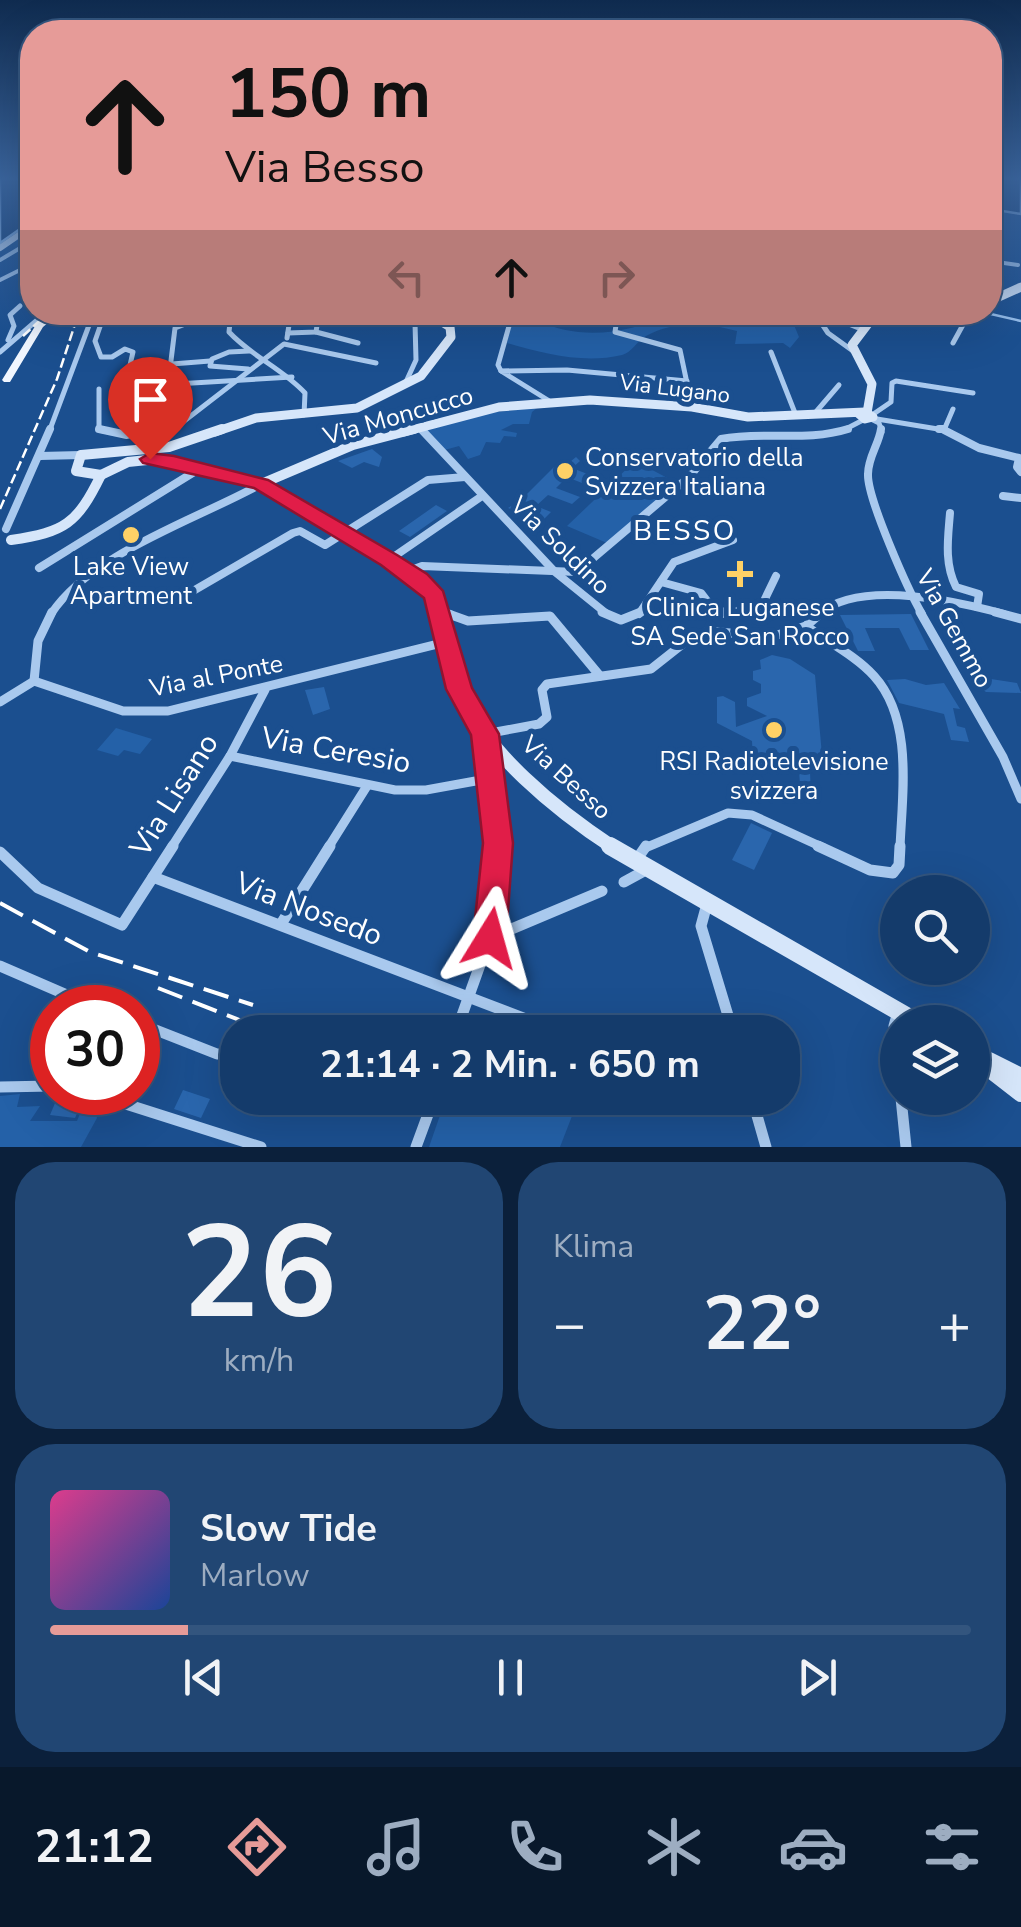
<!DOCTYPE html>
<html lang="de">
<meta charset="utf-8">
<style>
body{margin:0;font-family:"Nunito Sans",sans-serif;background:#214673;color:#f1f3f6;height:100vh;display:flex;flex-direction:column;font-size:38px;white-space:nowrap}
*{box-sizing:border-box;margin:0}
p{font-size:32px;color:#9dadc1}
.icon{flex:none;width:55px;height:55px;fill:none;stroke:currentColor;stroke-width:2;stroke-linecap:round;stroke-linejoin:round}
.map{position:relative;height:1147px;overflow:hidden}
.panel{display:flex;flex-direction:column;gap:15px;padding:15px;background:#0b203b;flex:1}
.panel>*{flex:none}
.banner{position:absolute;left:20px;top:20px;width:982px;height:305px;border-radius:40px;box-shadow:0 10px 40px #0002,0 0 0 2px #33557e;background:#e69b98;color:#111;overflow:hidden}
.tools{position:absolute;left:880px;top:875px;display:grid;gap:20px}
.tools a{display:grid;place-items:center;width:110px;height:110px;border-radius:50%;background:#143b6b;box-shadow:0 10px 40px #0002,0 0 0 2px #33557e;font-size:50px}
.speed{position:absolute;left:30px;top:985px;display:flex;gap:20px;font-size:50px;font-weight:700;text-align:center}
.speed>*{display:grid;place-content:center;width:130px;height:130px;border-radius:50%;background:#143b6b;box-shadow:0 10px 40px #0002,0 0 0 2px #33557e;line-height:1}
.speed .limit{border:15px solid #d22;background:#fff;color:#111}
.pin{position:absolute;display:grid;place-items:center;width:85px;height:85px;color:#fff;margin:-102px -42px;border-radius:50% 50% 50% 0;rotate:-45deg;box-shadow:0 0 10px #0007}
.pin .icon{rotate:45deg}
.me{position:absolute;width:110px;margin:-55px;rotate:8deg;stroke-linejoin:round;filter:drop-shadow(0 0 8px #0008)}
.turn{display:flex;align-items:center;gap:35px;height:210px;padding:0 40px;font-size:45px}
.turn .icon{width:130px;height:130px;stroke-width:2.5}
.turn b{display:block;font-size:70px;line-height:85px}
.lanes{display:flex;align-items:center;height:95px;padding:0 40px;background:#0003;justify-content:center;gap:50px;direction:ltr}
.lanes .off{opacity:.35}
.big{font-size:75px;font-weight:700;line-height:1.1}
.panel .tile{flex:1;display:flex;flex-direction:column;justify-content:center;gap:15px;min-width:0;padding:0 35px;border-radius:40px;background:#214673}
.panel .dial{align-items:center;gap:0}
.dial b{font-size:130px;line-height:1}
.song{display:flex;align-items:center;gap:30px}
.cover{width:120px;height:120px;border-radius:15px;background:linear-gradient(135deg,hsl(330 70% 55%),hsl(220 70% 35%))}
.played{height:10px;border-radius:5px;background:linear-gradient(90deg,#e69b98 15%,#33557e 15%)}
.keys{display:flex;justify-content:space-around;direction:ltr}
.heat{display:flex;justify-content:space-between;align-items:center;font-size:55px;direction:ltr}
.panel .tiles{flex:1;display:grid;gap:15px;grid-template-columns:1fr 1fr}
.tile:last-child{grid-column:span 2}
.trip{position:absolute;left:220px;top:1015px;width:580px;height:100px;border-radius:40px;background:#143b6b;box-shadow:0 10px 40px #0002,0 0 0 2px #33557e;font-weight:700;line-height:100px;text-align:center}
.tab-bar{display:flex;height:160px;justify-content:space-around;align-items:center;background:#08182b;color:#9dadc1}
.tab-bar .icon{width:70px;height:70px}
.tab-bar .on{color:#e69b98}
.tab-bar b{font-size:45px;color:#f1f3f6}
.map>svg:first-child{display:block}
</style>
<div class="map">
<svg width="1021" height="1147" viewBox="0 0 1021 1147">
<rect width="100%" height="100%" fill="#1b4f8f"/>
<g fill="#2461a8">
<path d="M513 312 536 313 537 320C578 341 630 334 668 314L734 323C750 316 769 325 783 315L749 313H789L799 337 790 348 783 343 735 344 737 331C708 323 674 320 646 336 637 341 631 353 622 355 584 364 545 354 507 343Z"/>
<polygon points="537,408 532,412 529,424 513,424 501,430 517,433 516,437 504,436 500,443 486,442 480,455 468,459 459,446 441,451 420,428 465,415"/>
<polygon points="635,461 677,483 607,543 567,526"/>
<polygon points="116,728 152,739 140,754 124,750 118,756 97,750"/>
<polygon points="20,1094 17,1107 40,1106 30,1121 77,1121 85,1101 93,1104 97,1118 81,1147 0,1147 0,1096"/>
<polygon points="446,1098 579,1098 560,1147 429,1147"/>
</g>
<g fill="#123a6d" stroke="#9cc4f0" stroke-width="2.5">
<polygon points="0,177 32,177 32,217 23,220 30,222 0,243"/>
<polygon points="990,177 1021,177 1021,214 990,209"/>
</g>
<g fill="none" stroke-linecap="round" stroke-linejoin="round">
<polyline stroke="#9cc4f0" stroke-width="2.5" points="982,312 1021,321"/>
</g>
<g fill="#2a66ad">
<polygon points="372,449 382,457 379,467 364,462 352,468 338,461"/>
<polygon points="576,457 580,461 572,468 590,475 582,483 567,477 556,488 580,497 572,504 548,495 536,506 551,512 542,521 508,508 521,500 558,463 565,466"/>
<polygon points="436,505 447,511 410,537 399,531"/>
<polygon points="911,614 929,650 910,650 899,628 865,628 875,651 858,651 840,615"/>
<polygon points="772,655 790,659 815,675 823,767 810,771 811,799 807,801 801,798 798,757 764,767 753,761 752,741 717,723 717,697 723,696 735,702 736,727 767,716 747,706 747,698 761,693 761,684 753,680 753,671 761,669 760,660"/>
<polygon points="978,677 1017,683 1021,693 986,692 972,682"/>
<polygon points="905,679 926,685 944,683 960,709 953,708 957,726 965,728 969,742 951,740 944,714 899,703 887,680"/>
<polygon points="324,687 330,709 313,715 305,690"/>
<polygon points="751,823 772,833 754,870 732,860"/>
<polygon points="183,1090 210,1099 201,1118 174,1109"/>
<polygon points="58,1096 83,1100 75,1118 50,1115"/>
</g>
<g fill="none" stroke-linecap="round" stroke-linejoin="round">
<g stroke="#a9c9ee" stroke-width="4">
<polyline points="0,260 32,241"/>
<polyline points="990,261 1018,265"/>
<polyline points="0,280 32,264"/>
</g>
<g stroke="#a9c9ee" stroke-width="5">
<polyline points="94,312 103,318 95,341 101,357 112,357 125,349 133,352 125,387 292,377"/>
<path d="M231 312 229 332C251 356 283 369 305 393L304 415"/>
<polyline points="399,312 415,323 416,360 405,384"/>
<polyline points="627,312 630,320 616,325 615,332 680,350 692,407"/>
<polyline points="814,312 828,333 853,351"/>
<polyline points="819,312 861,329"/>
<polyline points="316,332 358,343"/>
<polyline points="288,333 316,332 319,312"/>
<polyline points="287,338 291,312"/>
<polyline points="8,340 14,326 10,315 20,306"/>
<polyline points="953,343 970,312"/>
<polyline points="0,352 43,315"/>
<polyline points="771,352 795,413"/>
<polyline points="172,364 210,361"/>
<polyline points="248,369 210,366 212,359 229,352 249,351"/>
<polyline points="501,371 498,365 513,312"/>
<polyline points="168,385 175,328 217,312"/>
<polyline points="99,389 99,430 109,432"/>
<polyline points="551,402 501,371 567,370 687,381"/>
<polyline points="815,413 839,385"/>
<polyline points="147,414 157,386"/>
<polyline points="872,415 891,402 892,383 896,381 973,393"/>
<polyline points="871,419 879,423 882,432"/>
<polyline points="877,419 944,430 953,409"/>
<polyline points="420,428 424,432"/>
<polyline points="944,430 947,432"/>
<polyline points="49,432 94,312"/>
<polyline points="170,432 284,344 376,363"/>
<polyline points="840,432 865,419"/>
</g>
<g stroke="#a9c9ee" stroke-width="8">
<polyline points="99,429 127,435 138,432 157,444"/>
<polyline points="421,429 555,572 607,614"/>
<path d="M881 429C879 444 868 457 868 474 867 498 908 590 922 614"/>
<polyline points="939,429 944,429"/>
<polyline points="944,430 979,448 1019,458 1017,467 1021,472"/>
<polyline points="155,449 174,429"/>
<polyline points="40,456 81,455"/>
<polyline points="1003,496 1021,498"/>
<path d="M950 513C948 538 944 563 956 587L979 594 977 607"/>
<polyline points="6,529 50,429"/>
<polyline points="389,560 482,496"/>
<polyline points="39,568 199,469"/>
<path d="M406 572 422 566 577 572 689 477 721 439C763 431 807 442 848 429"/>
<polyline points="661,582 701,593 711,606 725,614 762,605 776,576"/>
<polyline points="181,598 293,533 300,531 325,545 428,480 465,477"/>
<polyline points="441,611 450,614"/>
<path d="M51 614C91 553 198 519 261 484"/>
<polyline points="639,614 674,562 733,540"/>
<path d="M819 614C860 579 956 601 1004 614"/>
</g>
<g stroke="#a9c9ee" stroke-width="9">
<polyline points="443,612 468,621 550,616 600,676"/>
<polyline points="602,612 621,620 641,612"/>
<polyline points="721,612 734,612"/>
<polyline points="920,612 1003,757 1021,799"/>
<polyline points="995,612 1021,619"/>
<path d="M806 626C828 642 856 656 874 676 914 720 902 795 900 848"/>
<polyline points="34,681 38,641 52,612"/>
<polyline points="0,702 34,681 123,711 168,711 446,642"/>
<polyline points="230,756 395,790 426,790 492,778"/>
<polyline points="171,848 230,756 265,690"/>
<polyline points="328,848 367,786"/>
<polyline points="497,848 485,734 539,724 547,717 542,690 547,684 651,669 689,639 709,631 771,637 806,626 822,612"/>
<polyline points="645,848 728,813 752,815 824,848"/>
</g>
<g stroke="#a9c9ee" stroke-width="11">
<polyline points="818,846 870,870 893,873 899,865 900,846"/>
<polyline points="0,852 38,888 122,925 173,846"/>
<polyline points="635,862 646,846"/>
<polyline points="153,877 560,1032"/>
<polyline points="624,882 646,870"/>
<polyline points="707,904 701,926 733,1032"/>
<polyline points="281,924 330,846"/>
<polyline points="490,938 602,891"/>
<polyline points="0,966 97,1008"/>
<polyline points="898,1012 894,1026 898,1062"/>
<polyline points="138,1023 217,1054 238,1054"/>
<polyline points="456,1032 490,937 497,846"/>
<polyline points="0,1087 52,1086"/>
<polyline points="88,1092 261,1147"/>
<polyline points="752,1098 766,1147"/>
<polyline points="901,1098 906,1147"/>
<polyline points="416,1147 434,1098"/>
</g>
<g stroke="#d6e6fa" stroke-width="6">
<polyline points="0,248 32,226"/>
<polyline points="1016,289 1021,287"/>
</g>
<g stroke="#d6e6fa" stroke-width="9">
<polyline points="990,301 1021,287"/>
<polyline points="867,413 872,384 852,345 877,312"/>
<polyline points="215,432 256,418 357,408 421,376 451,337 450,327 426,312"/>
<polyline points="404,432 499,407 590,400 692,407 748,417 865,412 873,417 865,419 859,414"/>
</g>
<g stroke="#d6e6fa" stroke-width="10">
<polyline points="101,475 128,462 157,459 261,484 419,579 437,599 441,614"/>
<polyline points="101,475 76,471 81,455 169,447 222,429"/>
<polyline points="261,484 353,445 414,429"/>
<path d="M11 540C65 532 77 524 101 475"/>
</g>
<path stroke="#d6e6fa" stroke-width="14" d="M440 612C446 637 450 664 459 688 482 751 559 812 614 848"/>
<g stroke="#d6e6fa" stroke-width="18">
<polyline points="610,846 917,1022"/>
<polyline points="972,1055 1021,1093"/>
<polyline points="989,1061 1021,1077"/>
</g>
<polygon fill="#f0f6ff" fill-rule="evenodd" points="51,312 61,312 43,327 10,382 4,382 2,380 37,323"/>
<g stroke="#fff" stroke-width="2.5" stroke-dasharray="10 4" stroke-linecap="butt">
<polyline points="23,336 49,312"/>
<polyline points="0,509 57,379 79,312"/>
</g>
<g stroke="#fff" stroke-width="4" stroke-dasharray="26 11" stroke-linecap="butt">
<polyline points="0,903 90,952 253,1005"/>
<polyline points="158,988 242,1021"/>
</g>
<polyline stroke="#a9c9ee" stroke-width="5" points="43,315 47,315"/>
</g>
<linearGradient id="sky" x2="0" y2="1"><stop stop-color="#0f2b4f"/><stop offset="0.53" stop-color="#39639b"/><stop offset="1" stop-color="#39639b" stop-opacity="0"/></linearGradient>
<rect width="1021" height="337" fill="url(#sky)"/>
<polygon fill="#e11d48" stroke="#92132f" stroke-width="2.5" points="150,453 174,456 268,480 397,555 427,574 443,591 472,688 499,734 513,843 506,938 501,949 490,954 478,949 473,938 483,843 471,735 446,689 424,598 381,565 254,488 143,463 140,459"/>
<g fill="#ffd166" stroke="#1b4f8f" stroke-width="4">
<circle cx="565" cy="471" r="10"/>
<circle cx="131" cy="535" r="10"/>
<path d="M735 559h10v10h10v10h-10v10h-10v-10h-10v-10h10z"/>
<circle cx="774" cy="730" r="10"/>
</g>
<g text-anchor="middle" stroke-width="10" stroke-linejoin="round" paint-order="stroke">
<g font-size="22" fill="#fff" stroke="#1b4f8f">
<text transform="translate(675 388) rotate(7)" y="8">Via Lugano</text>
</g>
<g font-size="25" fill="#fff" stroke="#1b4f8f">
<text transform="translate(398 415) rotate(-16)" y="9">Via Moncucco</text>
<text transform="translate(561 545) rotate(44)" y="9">Via Soldino</text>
<text transform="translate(955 628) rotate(61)" y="9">Via Gemmo</text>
<text transform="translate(216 675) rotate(-11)" y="9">Via al Ponte</text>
<text transform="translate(567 777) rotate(42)" y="9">Via Besso</text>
</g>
<g font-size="25" fill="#fff" stroke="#1b4f8f">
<text x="585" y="466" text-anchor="start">Conservatorio della<tspan x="585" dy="29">Svizzera Italiana</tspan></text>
<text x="131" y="575">Lake View<tspan x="131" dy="29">Apartment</tspan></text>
<text x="740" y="616">Clinica Luganese<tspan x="740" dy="29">SA Sede San Rocco</tspan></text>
<text x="774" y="770">RSI Radiotelevisione<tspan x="774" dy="29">svizzera</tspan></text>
</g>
<g font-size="28" letter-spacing="2.5" fill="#fff" stroke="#1b4f8f">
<text x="685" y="540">BESSO</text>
</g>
<g font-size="30" fill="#fff" stroke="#1b4f8f">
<text transform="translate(336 750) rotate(10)" y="10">Via Ceresio</text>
<text transform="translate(174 795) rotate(-58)" y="10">Via Lisano</text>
<text transform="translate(309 909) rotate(21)" y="10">Via Nosedo</text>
</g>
</g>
</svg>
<div class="tools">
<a><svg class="icon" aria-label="search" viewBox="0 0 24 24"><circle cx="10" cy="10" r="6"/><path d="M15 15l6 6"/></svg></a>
<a><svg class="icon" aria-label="layers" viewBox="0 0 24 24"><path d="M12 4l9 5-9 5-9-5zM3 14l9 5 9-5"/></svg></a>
</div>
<div class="speed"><div class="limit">30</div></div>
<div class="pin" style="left:150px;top:459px;background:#d93025"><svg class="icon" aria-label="arrive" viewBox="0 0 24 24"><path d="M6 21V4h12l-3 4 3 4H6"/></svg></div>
<svg class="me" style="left:490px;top:938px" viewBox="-20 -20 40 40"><path d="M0-17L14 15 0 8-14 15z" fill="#e11d48" stroke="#fff" stroke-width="4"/></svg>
<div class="trip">21:14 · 2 Min. · 650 m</div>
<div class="banner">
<div class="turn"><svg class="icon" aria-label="ahead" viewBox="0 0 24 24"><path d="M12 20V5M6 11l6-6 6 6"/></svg><div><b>150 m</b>Via Besso</div></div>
<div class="lanes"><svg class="icon off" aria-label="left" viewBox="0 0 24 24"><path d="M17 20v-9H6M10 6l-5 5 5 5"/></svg><svg class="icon" aria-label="ahead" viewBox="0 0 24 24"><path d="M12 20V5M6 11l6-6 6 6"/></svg><svg class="icon off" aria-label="right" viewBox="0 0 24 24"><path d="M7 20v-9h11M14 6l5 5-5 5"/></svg></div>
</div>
</div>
<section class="panel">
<div class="tiles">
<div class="tile dial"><b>26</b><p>km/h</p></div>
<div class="tile"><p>Klima</p>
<div class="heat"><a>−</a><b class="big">22°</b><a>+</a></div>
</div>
<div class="tile">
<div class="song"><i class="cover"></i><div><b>Slow Tide</b><p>Marlow</p></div></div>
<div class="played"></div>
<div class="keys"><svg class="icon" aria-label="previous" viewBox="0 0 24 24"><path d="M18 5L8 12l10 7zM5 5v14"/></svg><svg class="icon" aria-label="pause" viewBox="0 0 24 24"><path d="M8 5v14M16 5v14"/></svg><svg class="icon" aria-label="next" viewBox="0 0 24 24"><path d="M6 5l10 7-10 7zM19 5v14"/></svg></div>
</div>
</div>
</section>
<nav class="tab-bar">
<b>21:12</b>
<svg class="icon on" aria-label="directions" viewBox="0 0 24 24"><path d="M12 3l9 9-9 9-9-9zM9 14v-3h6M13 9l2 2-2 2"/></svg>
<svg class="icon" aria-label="music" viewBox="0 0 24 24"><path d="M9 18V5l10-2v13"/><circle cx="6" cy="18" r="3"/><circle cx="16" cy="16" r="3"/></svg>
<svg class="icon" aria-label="phone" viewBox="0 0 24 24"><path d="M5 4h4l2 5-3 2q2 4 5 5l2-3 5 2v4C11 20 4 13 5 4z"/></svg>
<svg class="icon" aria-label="climate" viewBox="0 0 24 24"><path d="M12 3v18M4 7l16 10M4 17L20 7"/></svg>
<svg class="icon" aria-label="car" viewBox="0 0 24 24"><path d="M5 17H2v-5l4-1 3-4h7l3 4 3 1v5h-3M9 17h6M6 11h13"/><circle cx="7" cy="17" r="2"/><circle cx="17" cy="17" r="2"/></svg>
<svg class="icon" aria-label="filters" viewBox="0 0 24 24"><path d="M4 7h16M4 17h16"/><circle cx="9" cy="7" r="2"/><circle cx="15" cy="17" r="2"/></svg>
</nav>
